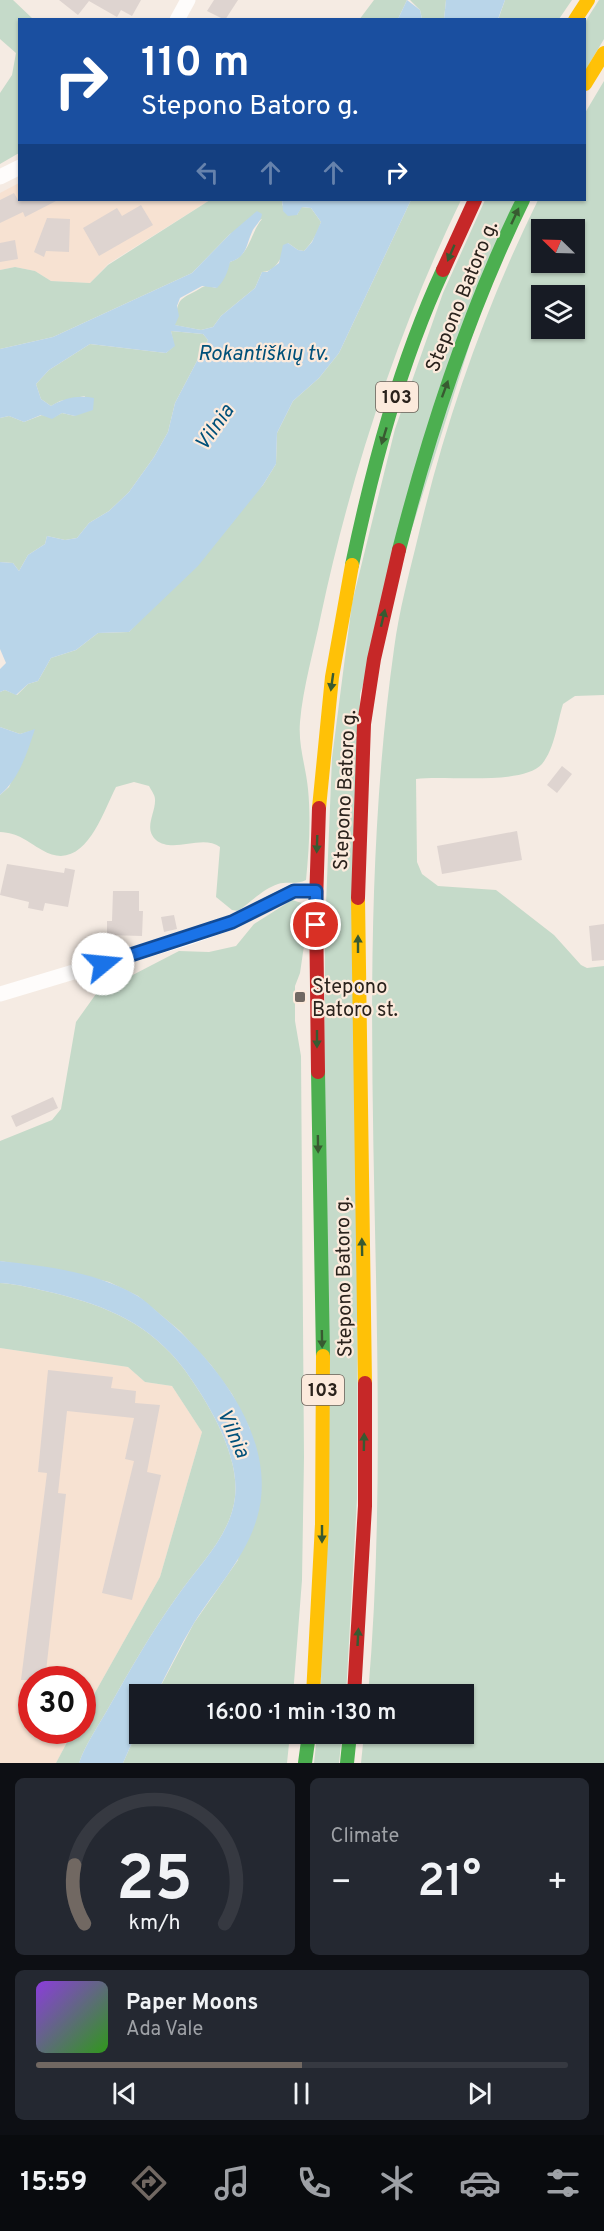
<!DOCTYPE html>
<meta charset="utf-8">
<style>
body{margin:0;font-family:Overpass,sans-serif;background:#242831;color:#f1f3f6;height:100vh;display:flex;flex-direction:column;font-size:22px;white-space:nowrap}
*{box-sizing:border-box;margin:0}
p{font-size:20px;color:#9ea1a6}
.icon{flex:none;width:33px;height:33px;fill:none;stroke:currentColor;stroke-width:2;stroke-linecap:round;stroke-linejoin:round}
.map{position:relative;height:1763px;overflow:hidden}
.side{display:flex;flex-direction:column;gap:15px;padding:15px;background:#0d0f14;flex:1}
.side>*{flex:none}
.banner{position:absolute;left:18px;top:18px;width:568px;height:183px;border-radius:0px;box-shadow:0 2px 4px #0004;background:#1a4fa0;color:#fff;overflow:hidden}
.needle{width:39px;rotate:293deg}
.controls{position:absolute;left:531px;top:219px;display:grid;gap:12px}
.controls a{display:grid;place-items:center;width:54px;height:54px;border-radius:0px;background:#171b24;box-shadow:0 2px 4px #0004;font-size:30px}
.speed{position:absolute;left:18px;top:1666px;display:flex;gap:12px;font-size:30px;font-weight:700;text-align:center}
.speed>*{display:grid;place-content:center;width:78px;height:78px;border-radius:50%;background:#171b24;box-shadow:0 2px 4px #0004;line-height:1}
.speed .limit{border:9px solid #d22;background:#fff;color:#111}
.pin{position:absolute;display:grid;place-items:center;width:51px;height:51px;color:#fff;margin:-26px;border:3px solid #fff;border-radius:50%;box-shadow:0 2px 6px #0007}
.me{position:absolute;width:66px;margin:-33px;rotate:73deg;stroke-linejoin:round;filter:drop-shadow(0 0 4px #0008)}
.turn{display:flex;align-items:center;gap:21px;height:126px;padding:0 24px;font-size:27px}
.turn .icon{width:78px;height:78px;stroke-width:2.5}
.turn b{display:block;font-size:42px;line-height:51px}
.lanes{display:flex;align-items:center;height:57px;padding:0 24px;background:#0003;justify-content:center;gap:30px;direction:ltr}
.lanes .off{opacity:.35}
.big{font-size:45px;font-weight:600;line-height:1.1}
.side .widget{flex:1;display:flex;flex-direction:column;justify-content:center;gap:9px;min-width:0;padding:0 21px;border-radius:9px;background:#242831}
.side .dial{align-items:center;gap:0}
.dial svg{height:156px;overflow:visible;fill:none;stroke:#363941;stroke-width:7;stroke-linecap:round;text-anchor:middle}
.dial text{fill:#f1f3f6;stroke:none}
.song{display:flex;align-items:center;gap:18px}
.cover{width:72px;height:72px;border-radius:9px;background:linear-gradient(135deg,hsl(270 70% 55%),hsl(110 70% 35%))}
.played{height:6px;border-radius:3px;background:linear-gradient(90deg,#716862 50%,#363941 50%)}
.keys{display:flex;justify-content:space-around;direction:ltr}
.heat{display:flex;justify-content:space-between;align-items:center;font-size:33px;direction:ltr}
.side .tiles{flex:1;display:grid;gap:15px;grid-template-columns:1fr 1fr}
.widget:last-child{grid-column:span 2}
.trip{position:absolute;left:129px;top:1684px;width:345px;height:60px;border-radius:0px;background:#171b24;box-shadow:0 2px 4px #0004;font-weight:600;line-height:60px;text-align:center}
.tabs{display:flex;height:96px;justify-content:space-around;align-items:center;background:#090b0e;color:#9ea1a6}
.tabs .icon{width:42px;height:42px}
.tabs .on{color:#716862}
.tabs b{font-size:27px;color:#f1f3f6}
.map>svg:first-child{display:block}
</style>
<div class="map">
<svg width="604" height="1763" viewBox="0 0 604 1763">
<rect width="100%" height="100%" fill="#f5ebe3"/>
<g fill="#f7e2d2">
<polygon points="19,183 20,200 210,200 108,264 90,283 51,281 35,271 15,267 0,270 0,193"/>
<polygon points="0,1348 128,1367 145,1382 172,1386 202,1432 160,1577 83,1714 82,1680 32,1680 32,1731 73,1731 56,1763 0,1763"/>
</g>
<g fill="#c5dac9" fill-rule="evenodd">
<polygon points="0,0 13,0 33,19 20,20 19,153 0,164 0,93 12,75 16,53 0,39"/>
<polygon points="374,0 407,0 398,19 359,20"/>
<polygon points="410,0 446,0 444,19 422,19 420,10"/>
<polygon points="505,0 572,0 559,19 498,20"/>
<polygon points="599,0 604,0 604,39 585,71 585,22"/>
<path d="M604 81V695L575 696 563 704C557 723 555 748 542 764 522 786 445 775 416 779L417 862 422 874 438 886 496 890 554 935 581 965 587 968 604 966V1763H361L364 1734H464V1695H368C398 1347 345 996 394 649 399 611 409 574 418 537 446 419 485 308 538 200H585V113ZM542 230H574V262H542ZM542 296H574V328H542Z"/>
<path d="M210 200H282V205L297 215 301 207 311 208 321 222C318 232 312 243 304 251L298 250 288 243C282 255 277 272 262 272L255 288 221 316 213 327 201 330 174 325C179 305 174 301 194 292 205 286 203 284 216 288L230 262C250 256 250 233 262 219L230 234 192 273 53 337 0 349V270L15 267 35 271 51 281 90 283 108 265Z"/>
<path d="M411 200H461C398 330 351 474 321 615 314 650 303 687 300 722 298 746 306 767 308 789 311 819 309 850 306 880 297 885 287 881 278 884 263 889 251 902 238 911L232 910 216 897 220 847C202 834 173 854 156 840 143 828 156 813 155 799 155 795 151 790 149 786L134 782 116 787C102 814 84 875 42 850 26 841 19 833 0 832V795L9 787 34 730 20 734 0 727V692L5 690 17 695 28 684 38 681 51 658 76 650 98 633 129 632 263 485 276 464 277 433 293 401 319 378 339 353Z"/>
<polygon points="485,200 515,200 360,694 357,1499 346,1695 321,1695 325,929 332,758 352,603 395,429 443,293"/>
<polygon points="171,331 203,334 208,340 175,403 168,432 154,457 129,492 109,511 89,523 77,538 65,540 47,536 45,544 28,555 19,571 13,563 0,562 0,418 9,416 24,422 42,415 52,418 62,413 75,416 85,396 60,401 51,406 41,399 36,384 49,370 90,344 166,353 174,346"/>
<polygon points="292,900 305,904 305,939 300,973 295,986 295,1021 301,1056 304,1457 302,1580 293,1695 156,1695 194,1623 238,1560 250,1429 232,1394 211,1365 180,1331 138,1296 109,1282 71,1273 0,1261 0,1141 52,1120 61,1109 76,1022 96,994 179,951 209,952 236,946 254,924"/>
<path d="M0 1283C18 1284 36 1289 54 1293 107 1306 150 1324 184 1369 208 1402 240 1455 235 1497 231 1536 197 1567 176 1598 151 1633 130 1670 109 1707 99 1725 86 1743 79 1763H56L73 1731H82L83 1714 160 1577 202 1432 172 1386 145 1382 128 1367 0 1348Z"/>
<polygon points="139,1727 140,1734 290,1734 287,1763 123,1763"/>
<polygon points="317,1734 342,1734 339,1763 314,1763"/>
</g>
<g fill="#b9d5e9">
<polygon points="407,0 420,10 422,19 398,19"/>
<polygon points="446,0 505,0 498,19 444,19"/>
<path d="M282 200H411L339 353 319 378 293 401 277 433 276 464 263 485 198 566 129 632 98 633 76 650 51 658 38 681 28 684 16 695 5 690 0 692V669L6 663 0 649V562L13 563 19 571 28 555 45 544 47 536 65 540 77 538 89 523 109 511 129 492 154 457 168 432 175 403 208 340 203 334 171 331 175 346 166 353 90 344 49 370 36 384 41 399 51 406C64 398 79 395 94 398L93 410 75 416 62 413 52 419 41 415 24 422 9 416 0 418V349L53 337 192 273 230 234 257 211 262 214C261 222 255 225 252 232 246 245 247 257 230 262 228 272 224 281 217 288L202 286 180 298 177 306 179 316 175 325 201 330 213 327 221 316 255 288 262 272H267L279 263 283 245 288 243 298 250 304 251 312 242 321 222 311 208 302 207 297 215 288 216 283 211Z"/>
<path d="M0 727 20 734 35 729C27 753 19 779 0 795Z"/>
<path d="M0 1261C45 1266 96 1272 136 1295 145 1300 153 1308 161 1315 216 1360 280 1441 257 1518 246 1557 216 1588 194 1623 180 1646 168 1671 156 1695H140L139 1727 123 1763H79C86 1743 99 1725 109 1707 130 1670 151 1633 176 1598 197 1567 231 1536 235 1497 240 1455 208 1402 184 1369 150 1324 107 1306 54 1293 36 1289 18 1284 0 1283Z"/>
</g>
<g fill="#ded4d0">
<polygon points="59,0 141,0 132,16 121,10 117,17 89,1 78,15"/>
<polygon points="214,0 238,0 225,20 207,11"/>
<polygon points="14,193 18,200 58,200 25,217 23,212 0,223 0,200"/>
<polygon points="141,205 153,225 99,256 83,228 117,208 122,216"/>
<polygon points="47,218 70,219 69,252 46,251 44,257 34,252"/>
<polygon points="15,240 18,259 0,262 0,243"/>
<polygon points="562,766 572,774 557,793 547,785"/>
<polygon points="517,831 522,860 442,874 437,846"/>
<polygon points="7,864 64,873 65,868 75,870 68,907 45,903 43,911 28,908 29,902 0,895"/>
<polygon points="113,891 139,891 139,911 143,911 142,936 107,935 107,921 112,921"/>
<polygon points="174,915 177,929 164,932 161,917"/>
<polygon points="604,924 604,960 592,961 589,926"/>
<polygon points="53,1097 58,1108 16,1127 11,1116"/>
<polygon points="48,1370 113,1377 111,1388 136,1391 135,1403 160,1405 147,1472 161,1475 132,1600 102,1593 134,1461 125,1459 134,1418 67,1411 58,1493 66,1494 45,1680 21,1680 47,1473 38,1472"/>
</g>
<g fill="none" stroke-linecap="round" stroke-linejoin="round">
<g stroke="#fefcfb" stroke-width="15">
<polyline points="177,20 188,0"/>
<polyline points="0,177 20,167"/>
<polyline points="0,994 190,937 232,922 293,891 316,891"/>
</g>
<g stroke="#4caf50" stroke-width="14">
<path d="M399 550C430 429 468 312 523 200"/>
<path d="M352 565C373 465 400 363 443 270"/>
<polyline points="318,1072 323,1356"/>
<polyline points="305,1763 309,1734"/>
<polyline points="347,1763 350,1734"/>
</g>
<g stroke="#ffc107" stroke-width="14">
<polyline points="575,20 588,0"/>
<polyline points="585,84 604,53"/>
<polyline points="319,808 332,677 352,565"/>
<polyline points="358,898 365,1383"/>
<polyline points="313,1695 322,1524 323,1356"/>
</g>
<g stroke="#c62828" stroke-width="14">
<polyline points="443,270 475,200"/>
<polyline points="358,898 364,724 374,659 399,550"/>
<polyline points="318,1072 316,903 319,808"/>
<polyline points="354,1695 365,1506 365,1383"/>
</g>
</g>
<defs><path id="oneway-solid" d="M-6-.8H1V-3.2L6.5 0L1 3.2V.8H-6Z" transform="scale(1.5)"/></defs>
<g fill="#385a31">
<use href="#oneway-solid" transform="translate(515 216) rotate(-65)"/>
<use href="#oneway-solid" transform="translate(451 253) rotate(113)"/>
<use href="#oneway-solid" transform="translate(445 389) rotate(-70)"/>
<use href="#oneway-solid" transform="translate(384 436) rotate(107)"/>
<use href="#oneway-solid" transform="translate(383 618) rotate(-77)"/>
<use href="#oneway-solid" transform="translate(332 682) rotate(98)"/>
<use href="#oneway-solid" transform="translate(317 844) rotate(92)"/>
<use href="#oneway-solid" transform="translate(358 944) rotate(-90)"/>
<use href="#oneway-solid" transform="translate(317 1039) rotate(90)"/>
<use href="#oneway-solid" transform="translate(318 1144) rotate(89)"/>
<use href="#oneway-solid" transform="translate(362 1247) rotate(-91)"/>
<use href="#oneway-solid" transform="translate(322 1339) rotate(89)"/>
<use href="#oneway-solid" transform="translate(364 1442) rotate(-89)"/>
<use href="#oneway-solid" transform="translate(322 1534) rotate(90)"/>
<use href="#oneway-solid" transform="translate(358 1637) rotate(-87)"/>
</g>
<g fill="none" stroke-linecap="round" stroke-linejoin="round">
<g stroke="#114b97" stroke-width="15">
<polyline id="route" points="103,964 232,922 294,891 316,891 316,925"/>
</g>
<use href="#route" stroke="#1a73e8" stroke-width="10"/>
</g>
<rect fill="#716862" stroke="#fceadc" stroke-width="2" x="294" y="991" width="12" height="12" rx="3"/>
<g text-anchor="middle" stroke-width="4.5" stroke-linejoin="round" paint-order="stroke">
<g fill="#fceadc" stroke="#695e56" stroke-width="1.5">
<rect x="376" y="382" width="42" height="30" rx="4.5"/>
<rect x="302" y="1375" width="42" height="30" rx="4.5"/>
</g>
<g font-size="18" font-weight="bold" fill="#2a221c">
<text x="397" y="403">103</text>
<text x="323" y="1396">103</text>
</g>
<g font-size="20" fill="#2a221c" stroke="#fceadc">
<text transform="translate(461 296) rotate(-68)" y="7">Stepono Batoro g.</text>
<text transform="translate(344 790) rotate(-87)" y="7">Stepono Batoro g.</text>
<text transform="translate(343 1277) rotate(-91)" y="7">Stepono Batoro g.</text>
</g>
<g font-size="20" fill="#2a221c" stroke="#fceadc" text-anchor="start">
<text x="312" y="993">Stepono<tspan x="312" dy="23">Batoro st.</tspan></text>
</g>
<g font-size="21" font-style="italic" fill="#005079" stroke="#fceadc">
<text x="263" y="360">Rokantiškių tv.</text>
<text transform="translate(214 427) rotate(-55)" y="7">Vilnia</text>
<text transform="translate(234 1433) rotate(66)" y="7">Vilnia</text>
</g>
</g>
</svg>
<div class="controls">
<a><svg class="needle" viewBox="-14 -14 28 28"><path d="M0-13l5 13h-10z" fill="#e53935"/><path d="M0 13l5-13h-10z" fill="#9ea1a6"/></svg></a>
<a><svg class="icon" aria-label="layers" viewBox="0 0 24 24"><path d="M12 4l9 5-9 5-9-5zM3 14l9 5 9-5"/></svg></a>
</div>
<div class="speed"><div class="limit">30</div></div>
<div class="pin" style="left:316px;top:925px;background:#d93025"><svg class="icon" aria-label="arrive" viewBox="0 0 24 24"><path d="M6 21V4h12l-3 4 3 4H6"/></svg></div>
<svg class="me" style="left:103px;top:964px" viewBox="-20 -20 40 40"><circle r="19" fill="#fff"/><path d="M0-13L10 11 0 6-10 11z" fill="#1a73e8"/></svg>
<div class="trip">16:00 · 1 min · 130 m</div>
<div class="banner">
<div class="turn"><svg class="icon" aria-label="right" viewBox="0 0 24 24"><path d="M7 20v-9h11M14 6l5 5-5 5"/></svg><div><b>110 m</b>Stepono Batoro g.</div></div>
<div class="lanes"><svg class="icon off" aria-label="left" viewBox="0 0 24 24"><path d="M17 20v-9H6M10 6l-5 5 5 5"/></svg><svg class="icon off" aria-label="ahead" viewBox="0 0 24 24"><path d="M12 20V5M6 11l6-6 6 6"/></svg><svg class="icon off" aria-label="ahead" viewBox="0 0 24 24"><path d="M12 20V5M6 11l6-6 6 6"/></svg><svg class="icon" aria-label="right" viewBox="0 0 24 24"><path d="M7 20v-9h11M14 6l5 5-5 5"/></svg></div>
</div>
</div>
<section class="side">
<div class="tiles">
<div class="widget dial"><svg viewBox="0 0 100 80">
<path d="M14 69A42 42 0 1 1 86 69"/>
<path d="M14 69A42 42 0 0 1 9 39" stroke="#716862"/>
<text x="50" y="56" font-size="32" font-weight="700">25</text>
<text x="50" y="72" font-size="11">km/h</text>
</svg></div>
<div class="widget"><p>Climate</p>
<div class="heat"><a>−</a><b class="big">21°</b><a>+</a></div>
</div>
<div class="widget">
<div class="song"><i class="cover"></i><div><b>Paper Moons</b><p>Ada Vale</p></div></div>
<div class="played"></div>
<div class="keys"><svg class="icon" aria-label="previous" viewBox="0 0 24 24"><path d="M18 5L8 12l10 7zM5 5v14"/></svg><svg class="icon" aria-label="pause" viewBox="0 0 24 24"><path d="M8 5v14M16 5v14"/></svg><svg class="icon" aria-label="next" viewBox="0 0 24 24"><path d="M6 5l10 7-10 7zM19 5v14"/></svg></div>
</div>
</div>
</section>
<nav class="tabs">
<b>15:59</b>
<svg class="icon on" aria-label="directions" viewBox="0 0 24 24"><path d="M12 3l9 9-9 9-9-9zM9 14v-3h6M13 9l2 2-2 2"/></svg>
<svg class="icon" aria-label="music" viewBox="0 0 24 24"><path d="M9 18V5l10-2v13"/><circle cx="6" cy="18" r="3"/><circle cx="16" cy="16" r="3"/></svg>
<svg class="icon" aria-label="phone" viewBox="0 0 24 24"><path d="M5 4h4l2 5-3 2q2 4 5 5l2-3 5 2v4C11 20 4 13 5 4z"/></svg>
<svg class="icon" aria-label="climate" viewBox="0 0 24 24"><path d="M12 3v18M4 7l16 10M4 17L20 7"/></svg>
<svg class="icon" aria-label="car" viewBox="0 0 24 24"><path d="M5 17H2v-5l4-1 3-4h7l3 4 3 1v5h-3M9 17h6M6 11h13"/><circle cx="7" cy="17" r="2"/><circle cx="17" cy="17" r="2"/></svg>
<svg class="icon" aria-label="filters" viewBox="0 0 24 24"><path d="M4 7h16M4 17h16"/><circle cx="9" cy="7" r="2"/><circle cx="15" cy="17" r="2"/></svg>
</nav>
